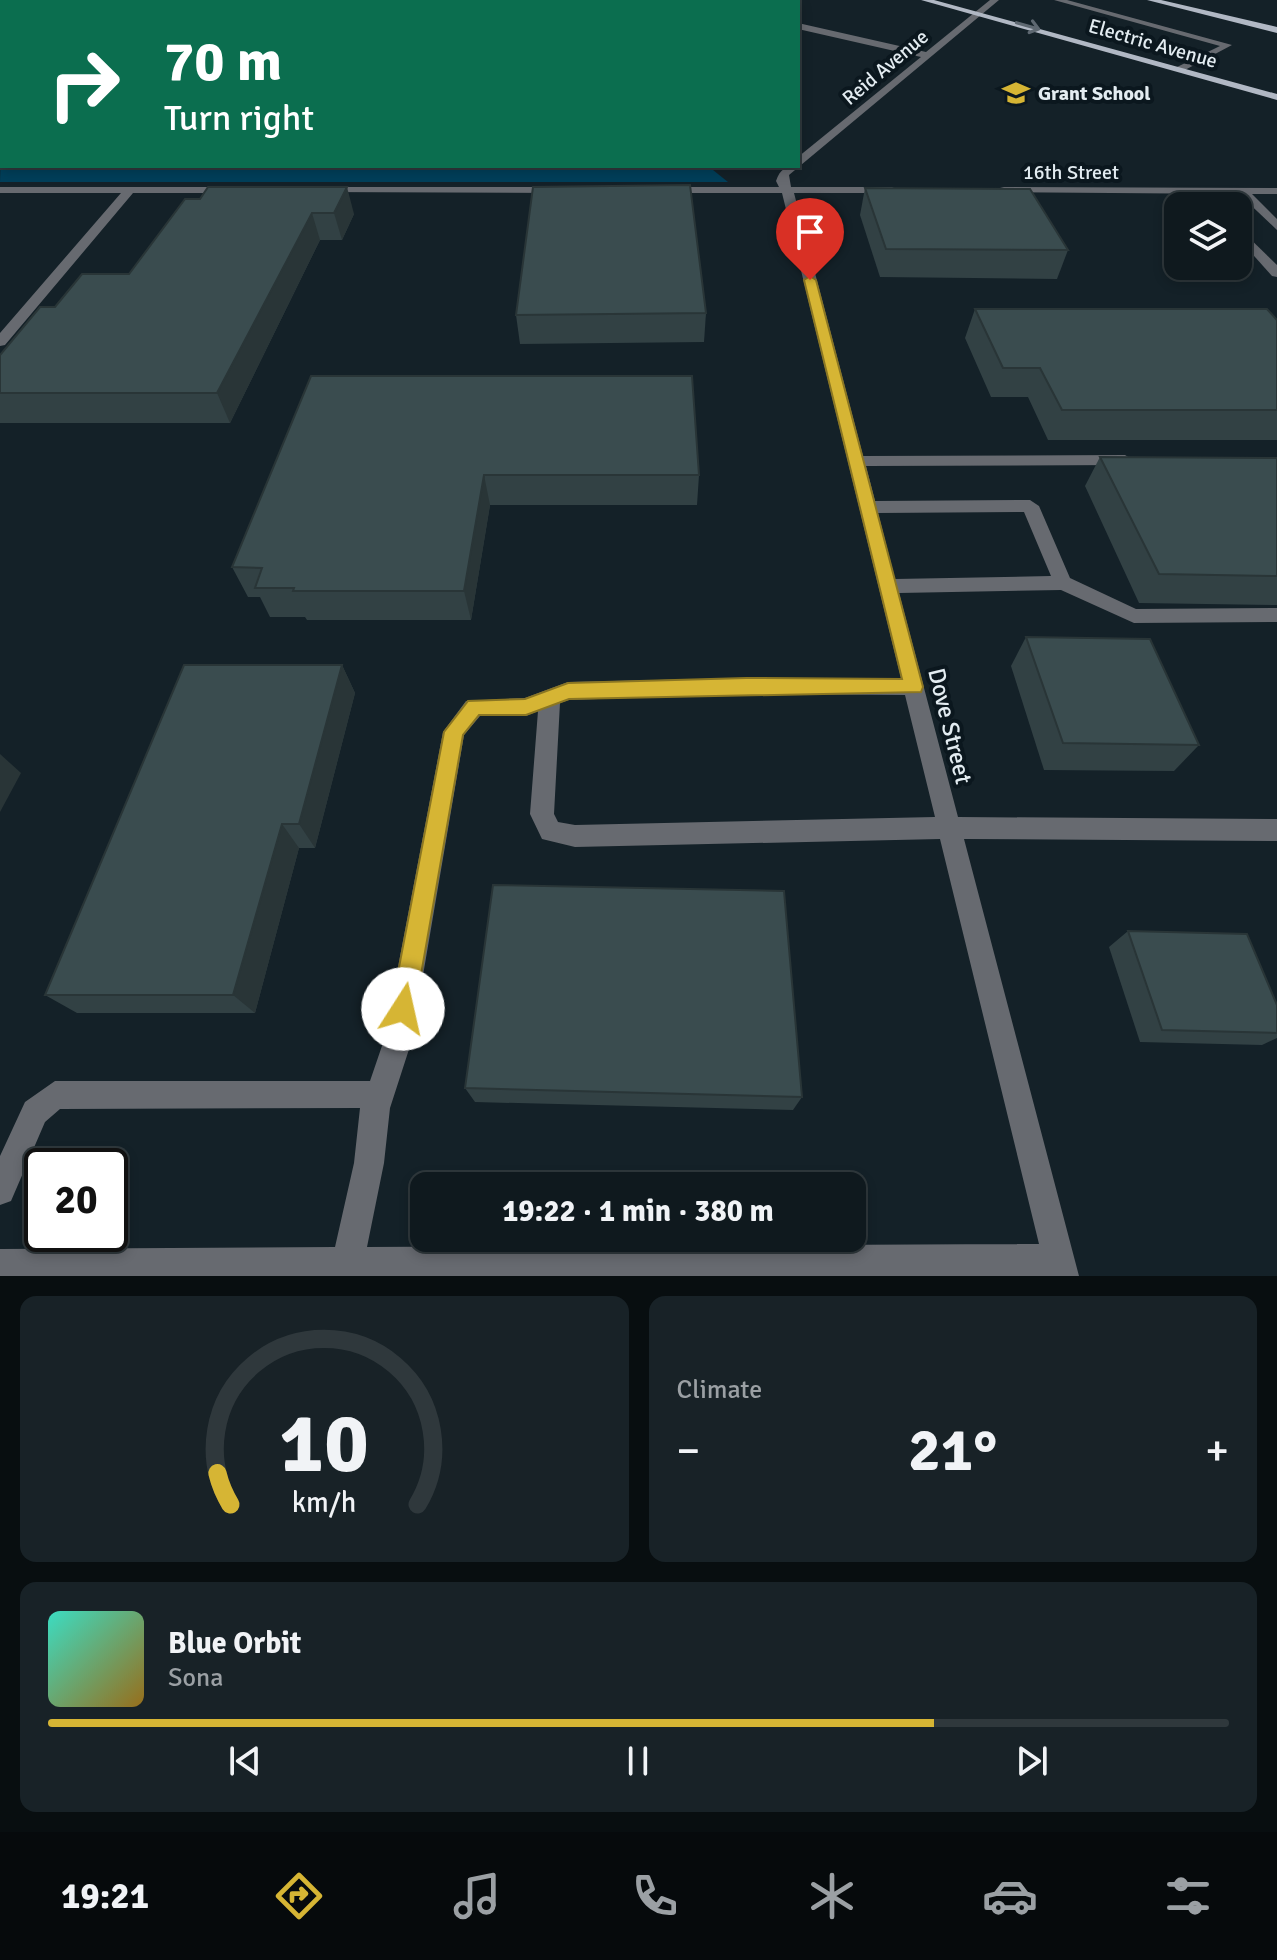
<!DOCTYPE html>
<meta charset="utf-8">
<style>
body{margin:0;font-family:Signika,sans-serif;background:#182227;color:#f1f3f6;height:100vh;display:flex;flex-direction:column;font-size:30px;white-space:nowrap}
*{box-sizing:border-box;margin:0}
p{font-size:26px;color:#9ba0a4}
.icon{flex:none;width:44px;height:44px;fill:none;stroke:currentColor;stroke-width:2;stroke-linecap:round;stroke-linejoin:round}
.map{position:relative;height:1276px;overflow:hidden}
.details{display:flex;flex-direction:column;gap:20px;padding:20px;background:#080e10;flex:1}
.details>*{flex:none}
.guide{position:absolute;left:0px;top:0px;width:800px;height:168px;box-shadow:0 4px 12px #0003,0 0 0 2px #2f383c;background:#0b6e4f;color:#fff;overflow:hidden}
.tools{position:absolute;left:1164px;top:192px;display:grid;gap:16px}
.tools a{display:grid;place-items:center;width:88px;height:88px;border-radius:16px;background:#0f191e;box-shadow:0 4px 12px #0003,0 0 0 2px #2f383c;font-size:40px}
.speed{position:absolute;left:24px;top:1148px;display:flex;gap:16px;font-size:40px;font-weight:700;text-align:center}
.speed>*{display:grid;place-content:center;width:104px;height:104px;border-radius:50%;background:#0f191e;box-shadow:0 4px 12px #0003,0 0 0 2px #2f383c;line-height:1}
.speed .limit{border:4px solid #111;border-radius:12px;background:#fff;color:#111}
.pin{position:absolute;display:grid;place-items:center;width:68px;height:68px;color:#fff;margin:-82px -34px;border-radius:50% 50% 50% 0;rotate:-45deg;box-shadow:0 0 8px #0007}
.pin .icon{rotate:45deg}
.me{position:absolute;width:88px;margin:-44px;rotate:10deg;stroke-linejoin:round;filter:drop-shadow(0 0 6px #0008)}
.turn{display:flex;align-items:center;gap:28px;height:168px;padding:0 32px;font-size:36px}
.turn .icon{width:104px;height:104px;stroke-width:2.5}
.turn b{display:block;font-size:56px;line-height:68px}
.big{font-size:60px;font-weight:700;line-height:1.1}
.details .tile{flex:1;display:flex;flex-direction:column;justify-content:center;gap:12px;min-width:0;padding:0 28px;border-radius:16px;background:#182227}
.details .dial{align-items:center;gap:0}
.dial svg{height:208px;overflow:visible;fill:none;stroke:#2f383c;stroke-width:7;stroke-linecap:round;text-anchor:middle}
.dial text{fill:#f1f3f6;stroke:none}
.song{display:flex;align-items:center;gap:24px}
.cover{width:96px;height:96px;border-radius:12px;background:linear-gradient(135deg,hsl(170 70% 55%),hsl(40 70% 35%))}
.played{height:8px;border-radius:4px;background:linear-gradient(90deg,#d6b534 75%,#2f383c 75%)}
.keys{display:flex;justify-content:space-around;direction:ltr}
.heat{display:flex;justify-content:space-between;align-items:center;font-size:44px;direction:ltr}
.details .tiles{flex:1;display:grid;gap:20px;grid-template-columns:1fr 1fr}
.tile:last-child{grid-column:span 2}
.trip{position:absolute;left:410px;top:1172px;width:456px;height:80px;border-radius:16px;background:#0f191e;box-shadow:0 4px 12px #0003,0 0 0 2px #2f383c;font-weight:700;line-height:80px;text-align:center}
.tabs{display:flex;height:128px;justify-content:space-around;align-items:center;background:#060a0c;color:#9ba0a4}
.tabs .icon{width:56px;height:56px}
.tabs .active{color:#d6b534}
.tabs b{font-size:36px;color:#f1f3f6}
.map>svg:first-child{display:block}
</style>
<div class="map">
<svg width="1277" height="1276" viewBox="0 0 1277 1276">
<rect width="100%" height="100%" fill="#142128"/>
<polygon fill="#003f5a" points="2,109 2,166 708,166 728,182 0,182"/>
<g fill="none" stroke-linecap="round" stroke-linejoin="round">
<g fill="#676a70" fill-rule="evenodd">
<polygon points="508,0 519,0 521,2 510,2"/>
<path d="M990 0H999L789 175 791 187H892L898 190 892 193H794L863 456 1125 455 1133 460 1125 465 866 466 875 501 1030 500 1039 506 1070 578 1136 609 1277 608V622L1134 623 1061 590 899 593 958 817 1277 819V841L964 839 1079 1276H0V1249L335 1247 354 1163 360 1108 60 1109 45 1122 11 1201 0 1205V1156L25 1102 55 1081H370L384 1040 443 732 466 701 525 698 568 682 746 678H901L782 193H664L658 190 664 187H779L776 181C780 169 786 166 798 166V157L921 57 798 29V23L926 52ZM1024 512 1051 576 895 579 878 513ZM746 694 905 695 935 817 575 825 558 822 554 814 560 703 569 700ZM538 711 530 814 542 839 575 847 940 839 1039 1244 367 1247 384 1163 390 1108 412 1040 464 735 480 716H526Z"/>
<polygon points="1054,0 1067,0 1232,45 1183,71 1177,71 1177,67 1220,46"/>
<polygon points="2,101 2,108 0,109 0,102"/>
<polygon points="0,187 232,187 238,190 232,193 133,193 5,345 0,346 0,333 121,193 0,193"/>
<polygon points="320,187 560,187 566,190 560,193 316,192 314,190"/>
<polygon points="1004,187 1277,188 1277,194 1252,194 1277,219 1277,230 1239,194 1000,192 1000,188"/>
<polygon points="1238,227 1277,265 1277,277 1272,276 1238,238"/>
</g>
<g fill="#b1b8c4" fill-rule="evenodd">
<polygon points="921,0 934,0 1277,94 1277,100"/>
<polygon points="1147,0 1161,0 1277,27 1277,33"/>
</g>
</g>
<g fill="#324144">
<polygon points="865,188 1068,250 1057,279 880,277 860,215"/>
<polygon points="185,199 354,214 342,240 320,240 230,423 0,423 0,393 55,307 129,274"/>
<polygon points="975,309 1277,320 1277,440 1048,440 1028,397 991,397 965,338"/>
<polygon points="706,313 704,342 520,344 516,315"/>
<polygon points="311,376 699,475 697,505 490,505 471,620 307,620 305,617 270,617 260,597 248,597 232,567"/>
<polygon points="1100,457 1277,458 1277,605 1139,603 1085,486"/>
<polygon points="1026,637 1199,745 1174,771 1044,770 1011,666"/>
<polygon points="342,665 355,693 315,848 299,848 255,1013 77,1013 45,995"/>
<polygon points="1128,931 1277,1005 1277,1038 1262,1045 1140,1042 1109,947"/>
<polygon points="465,1088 802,1097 793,1110 475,1102"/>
</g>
<g fill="#293537">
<polygon points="347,187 354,214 342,240 334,213"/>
<polygon points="312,213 320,240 230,423 217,393"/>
<polygon points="484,475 490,505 471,620 464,591"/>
<polygon points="342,665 355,693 315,848 299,824"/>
<polygon points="0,754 21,773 0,812"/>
<polygon points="282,824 299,848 255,1013 233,995"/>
</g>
<g fill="#3a4c4f" stroke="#293537" stroke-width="2">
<polygon points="690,185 706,313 516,315 533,187"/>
<polygon points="208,187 347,187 334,213 312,213 217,393 0,393 0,355 40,307 55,307 82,274 129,274 185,199 200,199"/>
<polygon points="865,188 1030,189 1068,250 886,249"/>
<polygon points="975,309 1267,309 1277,320 1277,410 1062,410 1040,368 1003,368"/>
<polygon points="311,376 692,376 699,475 484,475 464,591 293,591 294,588 255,588 262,568 232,567"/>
<polygon points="1100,457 1277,458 1277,576 1159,574"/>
<polygon points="1026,637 1150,639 1199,745 1063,743"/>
<polygon points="184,665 342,665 299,824 282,824 233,995 45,995"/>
<polygon points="493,885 784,891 802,1097 465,1088"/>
<polygon points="1128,931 1247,934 1277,1005 1277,1033 1162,1030"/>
</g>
<defs><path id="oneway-shaft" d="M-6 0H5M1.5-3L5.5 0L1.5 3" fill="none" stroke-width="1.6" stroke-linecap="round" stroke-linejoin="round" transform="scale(2)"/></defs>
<use stroke="#5e6871" href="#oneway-shaft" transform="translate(1028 26) rotate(16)"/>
<polygon fill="#d6b534" stroke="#8b7622" stroke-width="2" points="810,276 816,280 923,687 921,692 569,699 526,715 479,715 463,735 415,1009 412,1017 403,1021 395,1017 391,1009 444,732 468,701 525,699 568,683 746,678 902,679 804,280"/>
<defs>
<g id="school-bare" transform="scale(2.16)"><path d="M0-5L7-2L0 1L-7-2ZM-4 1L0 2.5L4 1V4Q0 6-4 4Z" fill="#d6b534" stroke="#0b171e" stroke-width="2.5" paint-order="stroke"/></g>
</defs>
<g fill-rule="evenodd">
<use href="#school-bare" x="1016" y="93"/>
</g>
<g text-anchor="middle" stroke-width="8" stroke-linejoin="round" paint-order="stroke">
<g font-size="20" fill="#e3ecf1" stroke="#0b171e">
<text transform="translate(1153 43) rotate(16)" y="7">Electric Avenue</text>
<text transform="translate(885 67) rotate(-40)" y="7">Reid Avenue</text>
<text x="1071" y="179">16th Street</text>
</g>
<g font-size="20" font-weight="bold" fill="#e3ecf1" stroke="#0b171e" text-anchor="start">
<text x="1038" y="100">Grant School</text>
</g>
<g font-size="24" fill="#e3ecf1" stroke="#0b171e">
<text transform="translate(950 726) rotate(76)" y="8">Dove Street</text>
</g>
</g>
</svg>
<div class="tools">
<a><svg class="icon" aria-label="layers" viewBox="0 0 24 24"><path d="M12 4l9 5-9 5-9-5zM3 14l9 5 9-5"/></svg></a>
</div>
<div class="speed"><div class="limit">20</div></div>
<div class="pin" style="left:810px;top:280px;background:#d93025"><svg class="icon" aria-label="arrive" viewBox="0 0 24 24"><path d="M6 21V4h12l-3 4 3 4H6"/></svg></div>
<svg class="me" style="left:403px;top:1009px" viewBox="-20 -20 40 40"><circle r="19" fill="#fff"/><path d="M0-13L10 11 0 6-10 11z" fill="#d6b534"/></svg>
<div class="trip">19:22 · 1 min · 380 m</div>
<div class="guide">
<div class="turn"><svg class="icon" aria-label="right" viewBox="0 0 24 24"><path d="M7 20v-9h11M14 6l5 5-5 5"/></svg><div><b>70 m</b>Turn right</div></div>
</div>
</div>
<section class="details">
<div class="tiles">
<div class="tile dial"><svg viewBox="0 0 100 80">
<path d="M14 69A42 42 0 1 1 86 69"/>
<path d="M14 69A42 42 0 0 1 9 57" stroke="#d6b534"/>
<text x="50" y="56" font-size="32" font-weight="700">10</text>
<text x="50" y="72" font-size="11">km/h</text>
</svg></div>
<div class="tile"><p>Climate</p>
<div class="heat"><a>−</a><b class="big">21°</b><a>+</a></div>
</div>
<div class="tile">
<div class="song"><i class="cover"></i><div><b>Blue Orbit</b><p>Sona</p></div></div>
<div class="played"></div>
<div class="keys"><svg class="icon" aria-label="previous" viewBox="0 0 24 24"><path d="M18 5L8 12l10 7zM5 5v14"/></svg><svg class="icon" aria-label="pause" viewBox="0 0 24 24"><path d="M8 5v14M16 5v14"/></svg><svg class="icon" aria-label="next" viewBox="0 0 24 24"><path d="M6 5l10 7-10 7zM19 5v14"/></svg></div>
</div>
</div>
</section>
<nav class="tabs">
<b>19:21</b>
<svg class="icon active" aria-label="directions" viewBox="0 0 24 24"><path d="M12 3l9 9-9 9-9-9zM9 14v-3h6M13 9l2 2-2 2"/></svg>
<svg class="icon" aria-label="music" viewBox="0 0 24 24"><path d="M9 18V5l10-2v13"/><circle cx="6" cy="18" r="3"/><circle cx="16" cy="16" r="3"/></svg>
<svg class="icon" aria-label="phone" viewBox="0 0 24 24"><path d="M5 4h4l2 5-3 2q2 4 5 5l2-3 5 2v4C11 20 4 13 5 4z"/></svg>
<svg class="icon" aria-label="climate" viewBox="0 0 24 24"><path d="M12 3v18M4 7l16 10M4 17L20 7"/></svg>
<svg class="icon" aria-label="car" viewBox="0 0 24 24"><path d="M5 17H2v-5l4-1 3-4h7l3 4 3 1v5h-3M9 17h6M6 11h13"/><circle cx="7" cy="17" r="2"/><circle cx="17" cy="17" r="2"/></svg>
<svg class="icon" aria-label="filters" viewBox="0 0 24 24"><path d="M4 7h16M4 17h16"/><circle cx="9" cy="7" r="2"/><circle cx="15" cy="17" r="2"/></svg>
</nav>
